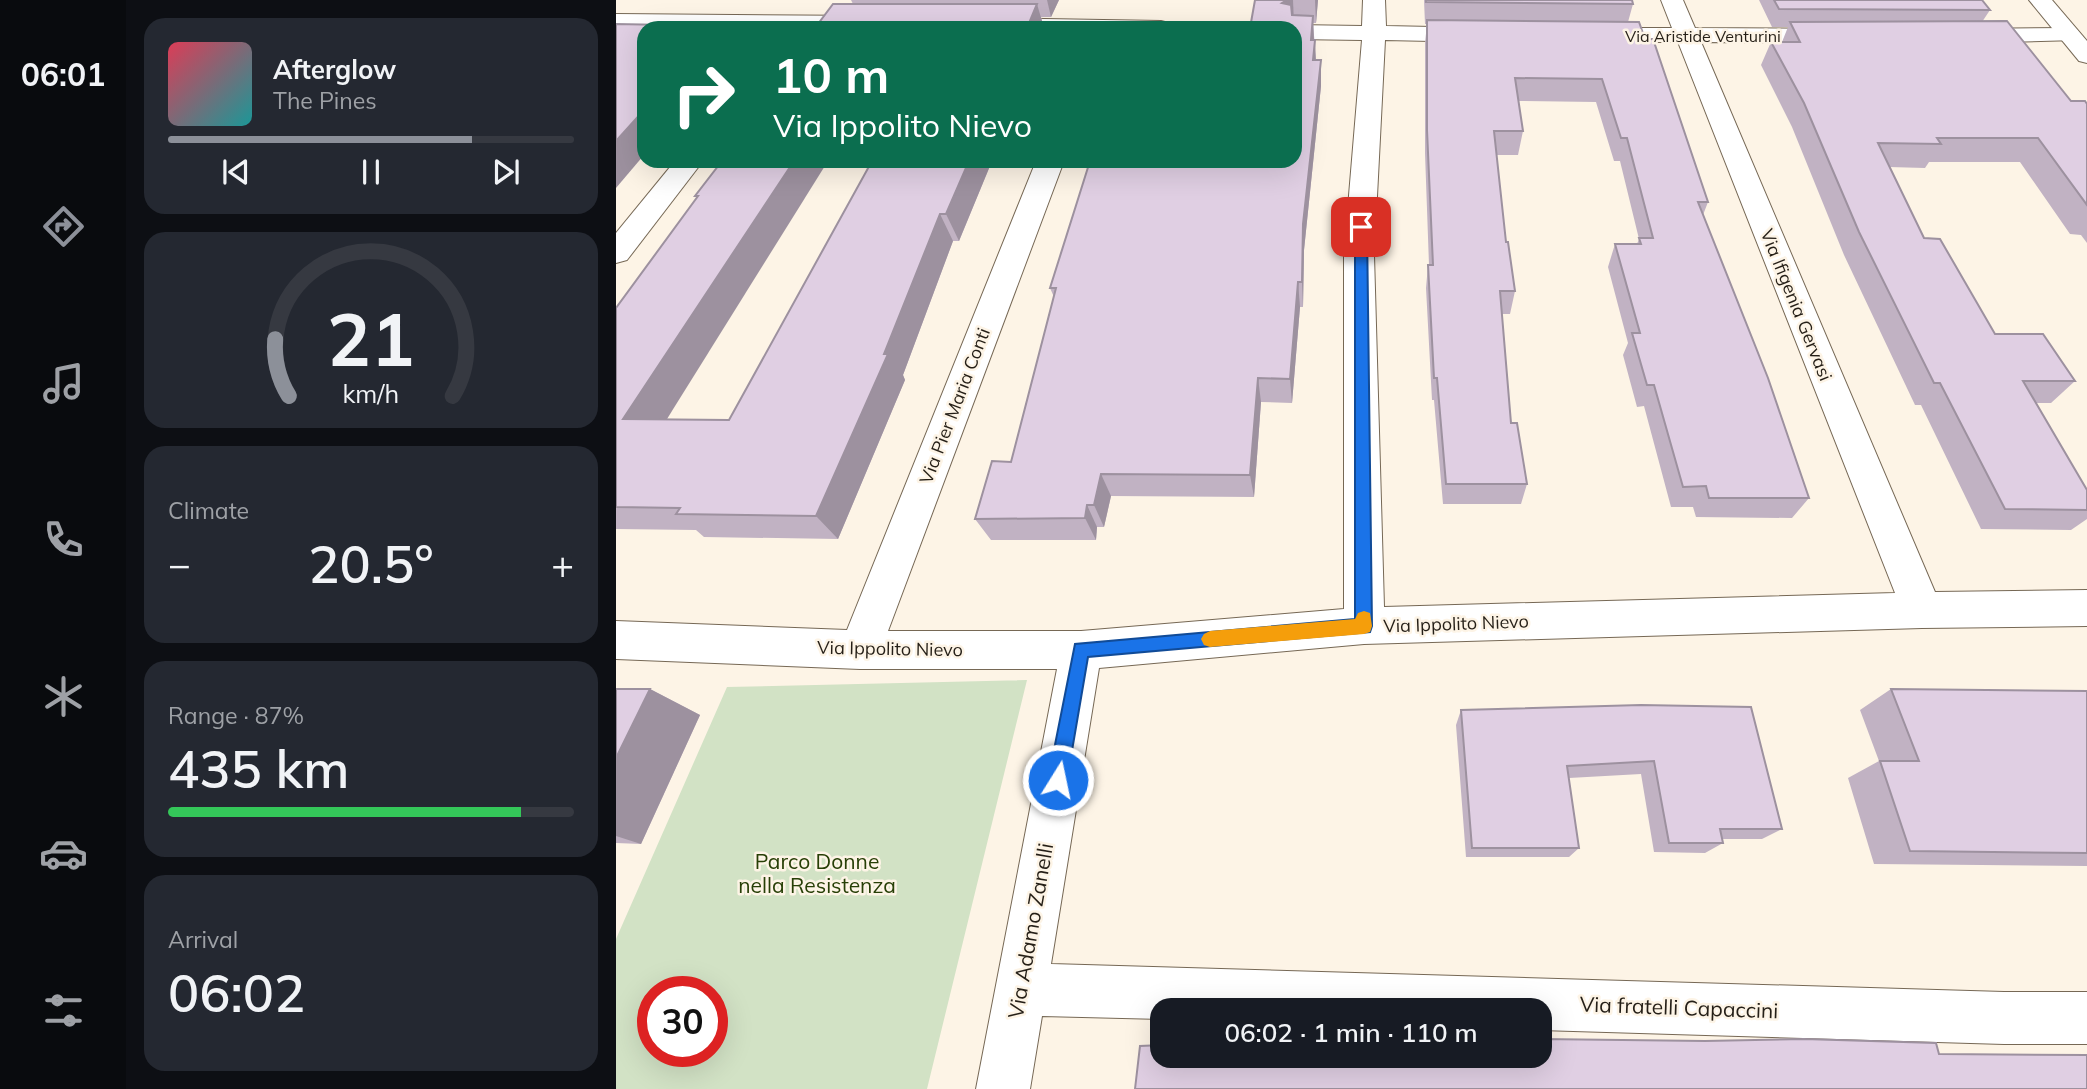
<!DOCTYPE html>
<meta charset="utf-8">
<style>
body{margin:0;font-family:Mulish,sans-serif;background:#242831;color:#f1f3f6;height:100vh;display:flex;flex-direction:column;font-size:26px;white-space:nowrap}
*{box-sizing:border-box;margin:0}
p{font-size:23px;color:#9ea1a6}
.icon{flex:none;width:38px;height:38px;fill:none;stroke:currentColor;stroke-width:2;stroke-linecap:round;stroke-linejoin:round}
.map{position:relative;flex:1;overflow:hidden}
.sheet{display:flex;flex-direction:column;gap:18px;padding:18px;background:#0d0f14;width:490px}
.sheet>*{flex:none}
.hud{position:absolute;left:21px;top:21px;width:665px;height:147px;border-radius:21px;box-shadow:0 7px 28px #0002;background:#0b6e4f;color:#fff;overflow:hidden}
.speed{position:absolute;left:21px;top:976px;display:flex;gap:14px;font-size:35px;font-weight:700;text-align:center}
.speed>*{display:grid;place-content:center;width:91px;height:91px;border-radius:50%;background:#171b24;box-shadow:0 7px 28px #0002;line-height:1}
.speed .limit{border:10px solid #d22;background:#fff;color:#111}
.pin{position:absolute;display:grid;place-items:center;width:60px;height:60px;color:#fff;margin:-30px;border-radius:14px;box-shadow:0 4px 10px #0006}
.me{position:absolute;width:77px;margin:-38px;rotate:10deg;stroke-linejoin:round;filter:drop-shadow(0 0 5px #0008)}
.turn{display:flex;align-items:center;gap:24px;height:147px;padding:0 21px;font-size:32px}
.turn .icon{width:91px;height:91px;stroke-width:2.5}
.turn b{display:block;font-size:49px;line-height:60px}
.big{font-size:52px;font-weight:600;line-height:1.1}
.sheet .card{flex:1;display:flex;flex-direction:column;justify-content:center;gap:10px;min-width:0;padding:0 24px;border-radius:21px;background:#242831}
.sheet .dial{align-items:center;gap:0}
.dial svg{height:182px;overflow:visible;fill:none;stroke:#363941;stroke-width:7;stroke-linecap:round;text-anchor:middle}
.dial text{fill:#f1f3f6;stroke:none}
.song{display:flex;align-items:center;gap:21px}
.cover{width:84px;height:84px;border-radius:10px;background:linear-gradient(135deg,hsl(350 70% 55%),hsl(180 70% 35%))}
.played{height:7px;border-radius:4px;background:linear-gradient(90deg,#8c9099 75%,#363941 75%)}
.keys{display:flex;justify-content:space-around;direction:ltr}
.heat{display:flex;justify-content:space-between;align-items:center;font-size:38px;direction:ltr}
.charge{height:10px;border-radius:5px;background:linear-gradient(90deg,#34c759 87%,#363941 0)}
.trip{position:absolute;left:534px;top:998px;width:402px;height:70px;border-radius:21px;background:#171b24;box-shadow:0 7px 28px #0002;font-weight:600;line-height:70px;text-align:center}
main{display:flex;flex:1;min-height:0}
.tab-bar{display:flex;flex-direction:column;width:126px;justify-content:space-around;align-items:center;background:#090b0e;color:#9ea1a6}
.tab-bar .icon{width:49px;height:49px}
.tab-bar .on{color:#8c9099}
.tab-bar b{font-size:32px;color:#f1f3f6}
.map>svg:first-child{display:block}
</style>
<main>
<nav class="tab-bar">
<b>06:01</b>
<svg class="icon on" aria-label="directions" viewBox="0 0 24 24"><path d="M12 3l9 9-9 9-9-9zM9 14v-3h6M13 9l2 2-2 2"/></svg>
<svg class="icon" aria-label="music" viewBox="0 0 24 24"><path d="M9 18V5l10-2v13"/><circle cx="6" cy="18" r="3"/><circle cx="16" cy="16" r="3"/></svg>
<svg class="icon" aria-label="phone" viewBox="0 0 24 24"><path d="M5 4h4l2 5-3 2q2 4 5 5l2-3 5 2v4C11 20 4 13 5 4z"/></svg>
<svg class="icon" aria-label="climate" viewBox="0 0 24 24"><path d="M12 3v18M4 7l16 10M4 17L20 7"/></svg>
<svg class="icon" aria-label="car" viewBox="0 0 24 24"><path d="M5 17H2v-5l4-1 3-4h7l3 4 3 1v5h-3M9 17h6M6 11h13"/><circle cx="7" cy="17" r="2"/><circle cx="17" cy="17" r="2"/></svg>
<svg class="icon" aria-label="filters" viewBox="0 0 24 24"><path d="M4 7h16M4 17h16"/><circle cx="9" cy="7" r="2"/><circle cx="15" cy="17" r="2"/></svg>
</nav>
<section class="sheet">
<div class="card">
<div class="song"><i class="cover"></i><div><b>Afterglow</b><p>The Pines</p></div></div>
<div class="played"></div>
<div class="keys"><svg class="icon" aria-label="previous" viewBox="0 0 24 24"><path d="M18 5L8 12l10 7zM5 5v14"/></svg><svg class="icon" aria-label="pause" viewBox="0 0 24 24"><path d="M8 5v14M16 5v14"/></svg><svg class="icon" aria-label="next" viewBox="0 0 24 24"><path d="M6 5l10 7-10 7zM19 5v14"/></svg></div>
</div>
<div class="card dial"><svg viewBox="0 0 100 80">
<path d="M14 69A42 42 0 1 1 86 69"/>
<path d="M14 69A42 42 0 0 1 8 44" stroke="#8c9099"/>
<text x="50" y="56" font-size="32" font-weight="700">21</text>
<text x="50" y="72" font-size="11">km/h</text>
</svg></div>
<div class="card"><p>Climate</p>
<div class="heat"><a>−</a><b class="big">20.5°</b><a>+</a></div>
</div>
<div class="card"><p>Range · 87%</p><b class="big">435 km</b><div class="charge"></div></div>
<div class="card"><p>Arrival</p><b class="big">06:02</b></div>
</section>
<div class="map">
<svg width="1471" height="1089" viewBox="0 0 1471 1089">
<rect width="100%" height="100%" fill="#fdf4e6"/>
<path fill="#d2e2c5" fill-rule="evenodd" d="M411 680 311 1089H0V939L111 687ZM37 992H96V1052H37Z"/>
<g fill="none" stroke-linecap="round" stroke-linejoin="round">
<g stroke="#766855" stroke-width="2">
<g id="street">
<polygon points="747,0 769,0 770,26 863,28 871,30 875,35 871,40 863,42 769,40 758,255 768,607 1279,593 1062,42 976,42 968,40 964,35 968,30 976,28 1056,28 1045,0 1067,0 1079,28 1220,29 1228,31 1232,36 1228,41 1220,43 1085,42 1319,592 1471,590 1471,626 1306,628 748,644 483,668 435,964 1388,992 1471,992 1471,1044 1388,1044 924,1030 924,1010 546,1010 546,1019 426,1016 414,1089 360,1089 441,669 244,669 0,659 0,621 231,630 420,161 448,161 272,631 465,631 728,609 728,255 746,40 679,39 679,28 670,28 679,25 746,26"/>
<polygon points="0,14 257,16 265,18 268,23 265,28 0,28"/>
<polygon points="377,18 545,21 553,23 557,28 368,28 365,25 369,20"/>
<polygon points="1453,28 1461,30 1465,35 1461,40 1350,43 1342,41 1338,36 1342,31 1350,29"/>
<polygon points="59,161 87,161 11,260 0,263 0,233"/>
</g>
</g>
<g stroke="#766855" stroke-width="2">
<polygon id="secondary" points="1413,0 1436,0 1471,41 1471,63 1463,61"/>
</g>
<use href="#street" fill="#fff" fill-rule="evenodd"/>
<use href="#secondary" fill="#fff" fill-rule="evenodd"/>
</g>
<g fill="#c1b2c3">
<polygon points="235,0 443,0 435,17 425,17 428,28 199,28 237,4"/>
<polygon points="639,0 702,0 700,23 697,23 700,60 705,86 688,250 687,307 684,307 676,403 645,402 638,497 495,496 488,527 481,527 480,540 375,540 359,519 395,462 438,297 434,288 679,161"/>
<polygon points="808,0 1016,0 1017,4 1012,22 1029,39 1092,202 1087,215 1193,498 1176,518 1080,517 1077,507 1055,507 1028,406 1021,407 1007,355 1012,343 992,267 999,244 1021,244 1023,239 1004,161 998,161 980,102 902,101 907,131 902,155 880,155 890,242 899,291 894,314 886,314 895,423 911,484 905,504 827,504 818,400 816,400 810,288 812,265 813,265 809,153 809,43 811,24 809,24"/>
<polygon points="1143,0 1366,0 1374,10 1366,22 1455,101 1471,104 1471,243 1465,235 1454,234 1404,162 1313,162 1309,168 1273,167 1308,238 1379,334 1459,381 1435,403 1420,403 1471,490 1471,519 1455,530 1365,529 1305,405 1299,405 1228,255 1176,127 1145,65 1155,42 1166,42 1172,27 1156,27"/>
<polygon points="106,161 51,419 113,420 376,161 343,241 337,241 287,375 289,380 222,539 88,537 80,530 0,529 0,308 81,198 79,196"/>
<polygon points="0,689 34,689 84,715 25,844 0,843"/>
<polygon points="1275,689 1471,691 1471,866 1258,864 1232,778 1263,761 1244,710"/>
<polygon points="1025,705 1166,829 1146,839 1106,839 1107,843 1089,853 1038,852 1025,774 953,778 963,848 953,857 850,857 840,725 845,710"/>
</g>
<g fill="#9d919f">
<polygon points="431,0 443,0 435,17"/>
<polygon points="671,0 677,0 678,23 666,3"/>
<polygon points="699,0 702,0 700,23"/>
<polygon points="421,4 428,28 411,28"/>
<polygon points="697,16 698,42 695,40"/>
<polygon points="699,40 700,66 697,60"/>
<polygon points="705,60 705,86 688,250 687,307 686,282 687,224"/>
<polygon points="28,110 28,155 0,188 0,141"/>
<polygon points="178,161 212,161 36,443 7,419"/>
<polygon points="353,161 376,161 343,241 330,214"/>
<polygon points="324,214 337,241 287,375 289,380 222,539 200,516 268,354"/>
<polygon points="682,282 684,307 676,403 674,379"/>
<polygon points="642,378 645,402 638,497 634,475"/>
<polygon points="485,474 495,496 488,527 478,505"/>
<polygon points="471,505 481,527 480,540 469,518"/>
<polygon points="34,689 84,715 25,844 0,836 0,758"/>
</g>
<g fill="#e0cfe3" stroke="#9d919f" stroke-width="2">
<polygon points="639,0 671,0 666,3 675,5 676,15 697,16 695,40 699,40 697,60 705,60 687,224 686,282 682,282 674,379 642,378 634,475 485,474 478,505 471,505 469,518 359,519 376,461 395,462 440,288 434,288 474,161 679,161 679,28 634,28"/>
<polygon points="810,0 1016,0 1017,4 810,2"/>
<polygon points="1158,0 1366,0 1374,10 1163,9"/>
<polygon points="217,4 421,4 411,28 199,28"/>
<polygon points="811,20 1023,22 1029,39 1037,39 1092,202 1082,202 1152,378 1193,498 1093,498 1090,486 1067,487 1038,385 1031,385 1016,333 1024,333 999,244 1025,244 1023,238 1037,238 1011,138 1005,138 986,79 899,78 907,131 878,131 890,242 892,242 899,291 884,291 895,423 901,423 911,484 830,484 821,378 818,378 812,265 817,265 811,130"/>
<polygon points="1391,21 1455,101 1469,101 1471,104 1471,205 1422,138 1321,138 1325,144 1262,143 1308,238 1324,239 1379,334 1427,334 1459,381 1407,381 1471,490 1471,510 1389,509 1324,383 1318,383 1243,232 1188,103 1155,42 1184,42 1174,22"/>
<polygon points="0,24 103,26 102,28 28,28 28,110 0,141"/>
<polygon points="106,161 178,161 7,419 113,420 256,161 353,161 330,214 324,214 268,354 272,354 200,516 60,514 64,508 0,507 0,308 82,196 79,196"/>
<polygon points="0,689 34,689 0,758"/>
<polygon points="1275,689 1471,691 1471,853 1294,851 1264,761 1303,761"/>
<polygon points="1025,705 1135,707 1166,829 1104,829 1107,843 1053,843 1038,761 951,766 963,848 856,848 845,710"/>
<polygon points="924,1039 1089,1041 1188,1039 1320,1043 1323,1054 1471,1055 1471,1089 519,1089 524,1046 546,1045 546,1055 924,1055"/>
</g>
<polygon fill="#1a73e8" stroke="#114b97" stroke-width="2" points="745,223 751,227 756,626 754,632 472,657 451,780 448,787 442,789 435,787 432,780 459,644 739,619 739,227"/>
<polygon fill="#f59e0b" points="748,611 754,613 756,626 754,632 748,634 594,647 588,645 585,639 588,634 594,631 739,619 742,613"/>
<g text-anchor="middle" stroke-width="5" stroke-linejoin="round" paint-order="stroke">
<g font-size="16" fill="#251f17" stroke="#fdf4e6">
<text x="1087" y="42">Via Aristide Venturini</text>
</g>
<g font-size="18" fill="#251f17" stroke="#fdf4e6">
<text transform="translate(1180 305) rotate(68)" y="6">Via Ifigenia Gervasi</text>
<text transform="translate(339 406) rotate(-69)" y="6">Via Pier Maria Conti</text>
<text transform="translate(840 624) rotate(-2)" y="6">Via Ippolito Nievo</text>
<text transform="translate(274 649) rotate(1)" y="6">Via Ippolito Nievo</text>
</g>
<g font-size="21" fill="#273f06" stroke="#fdf4e6">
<text x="201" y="869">Parco Donne<tspan x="201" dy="24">nella Resistenza</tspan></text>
</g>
<g font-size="21" fill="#251f17" stroke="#fdf4e6">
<text transform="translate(415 931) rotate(-80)" y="7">Via Adamo Zanelli</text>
<text transform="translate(1063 1008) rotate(2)" y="7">Via fratelli Capaccini</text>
</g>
</g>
</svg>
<div class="speed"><div class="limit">30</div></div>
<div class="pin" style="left:745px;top:227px;background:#d93025"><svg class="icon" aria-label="arrive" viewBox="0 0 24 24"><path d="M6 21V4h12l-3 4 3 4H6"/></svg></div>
<svg class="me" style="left:442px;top:780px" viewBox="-20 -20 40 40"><circle r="17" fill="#1a73e8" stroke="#fff" stroke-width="3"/><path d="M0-11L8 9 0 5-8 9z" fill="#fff"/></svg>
<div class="trip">06:02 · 1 min · 110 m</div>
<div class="hud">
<div class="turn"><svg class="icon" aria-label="right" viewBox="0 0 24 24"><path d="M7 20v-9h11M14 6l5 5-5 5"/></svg><div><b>10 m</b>Via Ippolito Nievo</div></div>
</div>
</div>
</main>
